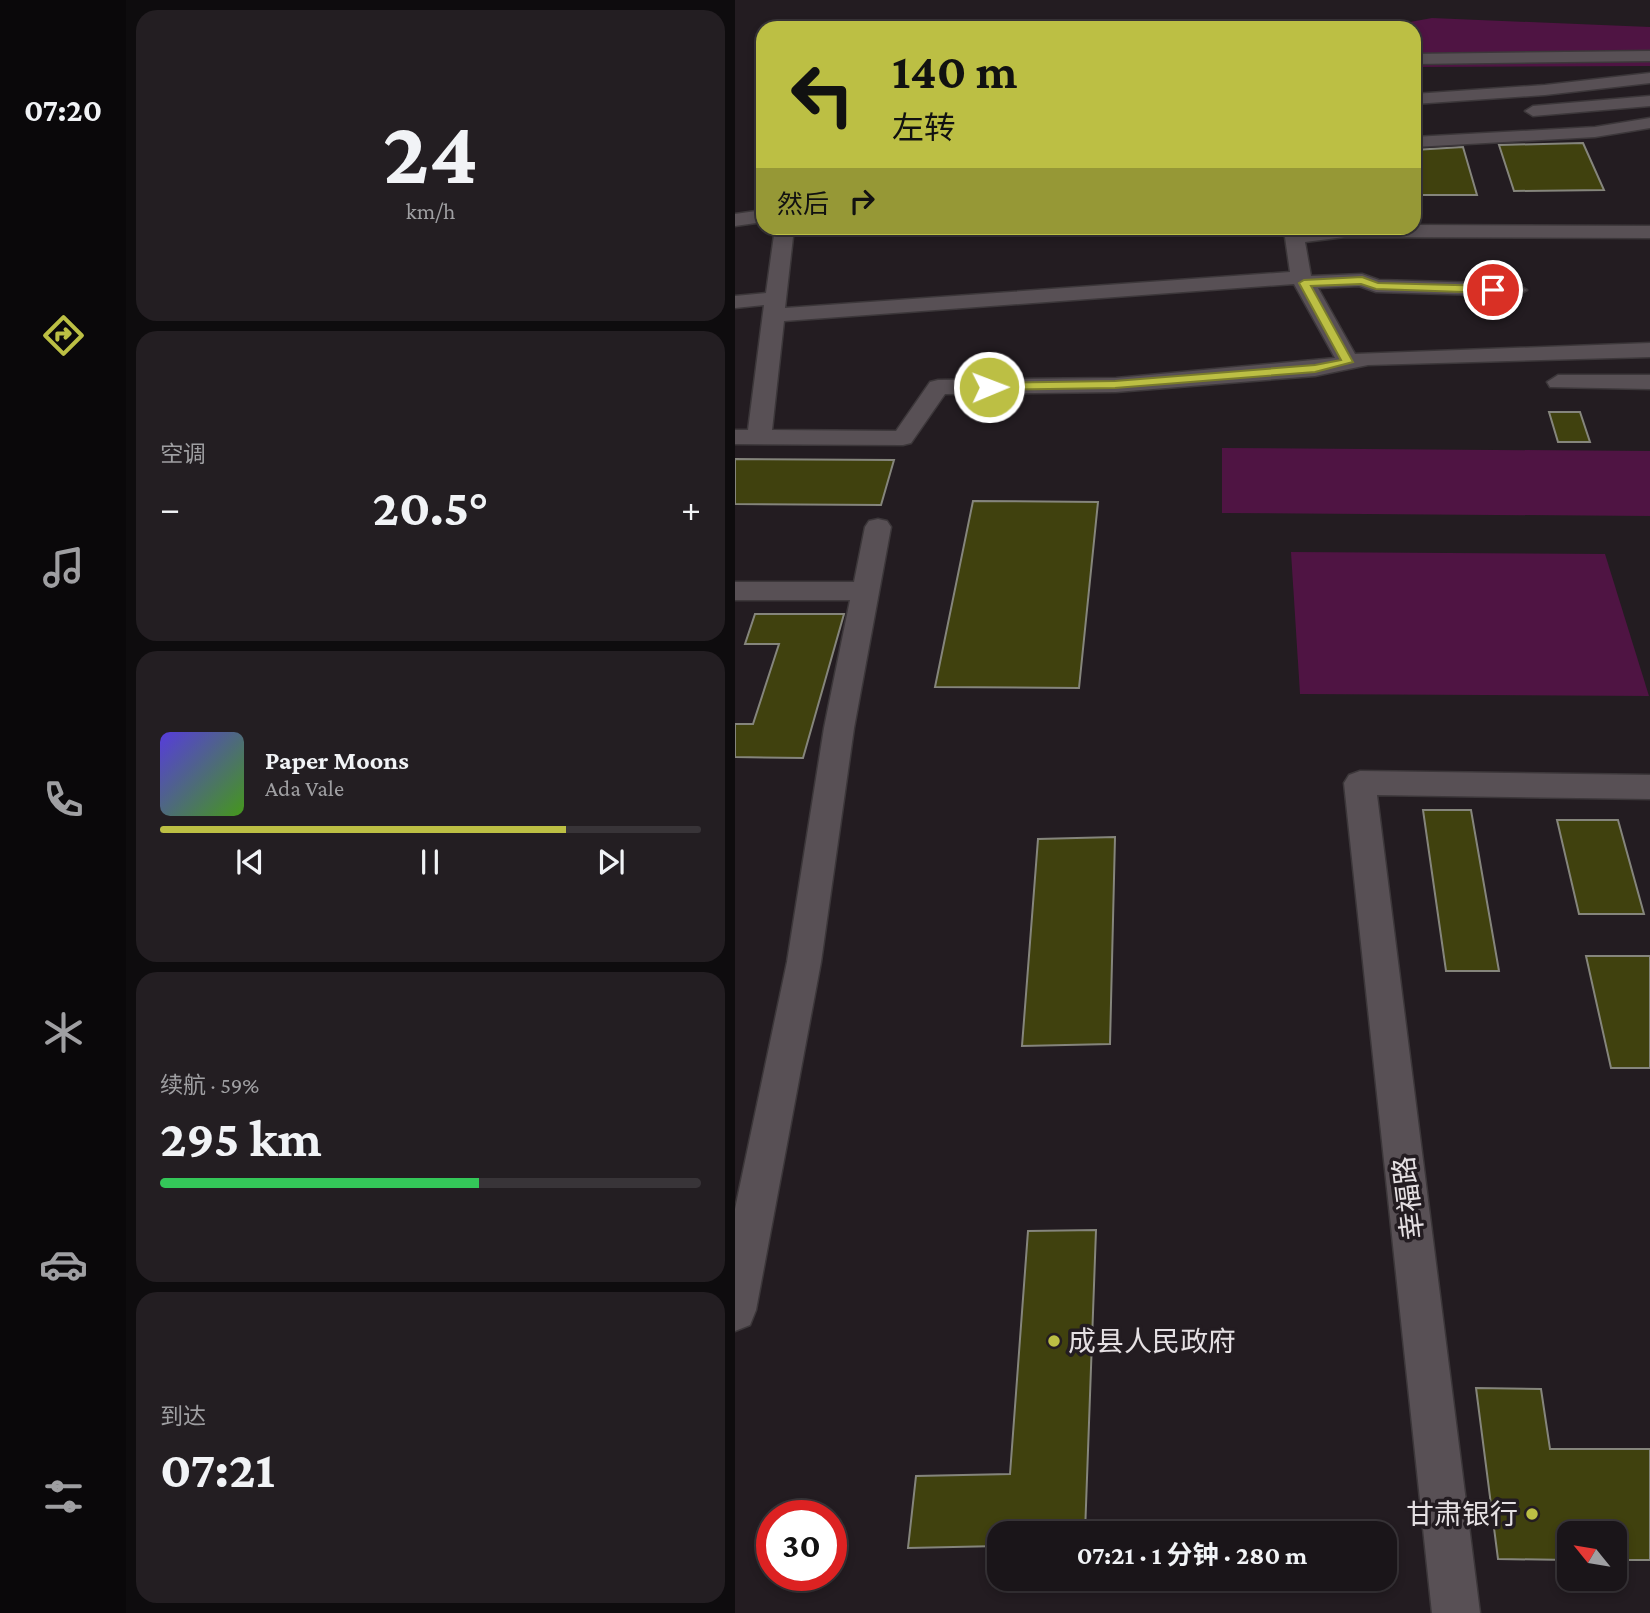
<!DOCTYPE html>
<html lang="zh">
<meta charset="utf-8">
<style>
body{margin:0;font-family:"Crimson Pro","Noto Sans SC",serif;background:#231e22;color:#f1f3f6;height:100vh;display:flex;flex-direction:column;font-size:26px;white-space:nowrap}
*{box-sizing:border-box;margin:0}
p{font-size:23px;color:#9f9fa2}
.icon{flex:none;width:38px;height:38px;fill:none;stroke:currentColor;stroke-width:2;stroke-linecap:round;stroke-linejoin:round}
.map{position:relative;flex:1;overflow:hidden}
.drawer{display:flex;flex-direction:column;gap:10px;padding:10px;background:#0e0c0e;width:609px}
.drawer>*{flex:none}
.banner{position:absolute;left:21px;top:21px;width:665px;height:214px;border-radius:21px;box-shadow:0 4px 10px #0003,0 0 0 2px #383438;background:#bcbf44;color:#111;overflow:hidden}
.needle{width:46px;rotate:300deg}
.controls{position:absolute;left:822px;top:1521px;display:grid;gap:14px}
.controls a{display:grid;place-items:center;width:70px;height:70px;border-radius:14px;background:#1a1519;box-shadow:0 4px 10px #0003,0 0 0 2px #383438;font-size:35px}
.speed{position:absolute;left:21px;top:1500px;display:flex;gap:14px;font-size:35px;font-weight:700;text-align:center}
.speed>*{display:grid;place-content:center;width:91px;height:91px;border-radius:50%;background:#1a1519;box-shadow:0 4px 10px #0003,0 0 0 2px #383438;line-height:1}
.speed .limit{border:10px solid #d22;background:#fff;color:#111}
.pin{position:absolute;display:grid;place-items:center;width:60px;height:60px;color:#fff;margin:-30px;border:4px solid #fff;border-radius:50%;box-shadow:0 2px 7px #0007}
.me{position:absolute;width:77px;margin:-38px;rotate:89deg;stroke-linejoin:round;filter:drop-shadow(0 0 5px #0008)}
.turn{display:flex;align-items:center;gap:24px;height:147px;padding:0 21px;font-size:32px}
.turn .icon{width:91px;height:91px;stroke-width:2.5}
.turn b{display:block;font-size:49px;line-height:60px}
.then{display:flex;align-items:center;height:66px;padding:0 21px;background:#0003;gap:14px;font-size:26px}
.big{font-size:52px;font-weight:700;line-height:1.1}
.drawer .card{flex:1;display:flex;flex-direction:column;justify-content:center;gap:10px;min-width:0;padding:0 24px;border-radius:21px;background:#231e22}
.drawer .dial{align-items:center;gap:0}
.dial b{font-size:91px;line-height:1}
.song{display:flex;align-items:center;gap:21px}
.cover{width:84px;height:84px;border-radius:10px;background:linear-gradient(135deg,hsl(250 70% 55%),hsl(100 70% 35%))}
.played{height:7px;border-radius:4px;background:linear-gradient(90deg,#bcbf44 75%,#383438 75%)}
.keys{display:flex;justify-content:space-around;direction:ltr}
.heat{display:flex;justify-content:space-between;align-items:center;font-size:38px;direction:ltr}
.charge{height:10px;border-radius:5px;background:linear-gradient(90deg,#34c759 59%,#383438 0)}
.trip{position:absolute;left:252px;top:1521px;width:410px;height:70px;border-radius:21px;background:#1a1519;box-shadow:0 4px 10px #0003,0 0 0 2px #383438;font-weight:700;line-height:70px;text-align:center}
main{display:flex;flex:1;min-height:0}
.menu{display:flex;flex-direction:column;width:126px;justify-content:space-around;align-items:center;background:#0a080a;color:#9f9fa2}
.menu .icon{width:49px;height:49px}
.menu .on{color:#bcbf44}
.menu b{font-size:32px;color:#f1f3f6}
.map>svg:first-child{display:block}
</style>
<main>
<nav class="menu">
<b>07:20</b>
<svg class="icon on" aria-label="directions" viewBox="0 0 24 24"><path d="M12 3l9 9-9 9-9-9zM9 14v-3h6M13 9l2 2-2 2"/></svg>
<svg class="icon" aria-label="music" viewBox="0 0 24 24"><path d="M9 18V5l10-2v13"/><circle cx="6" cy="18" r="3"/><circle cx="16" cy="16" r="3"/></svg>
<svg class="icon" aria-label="phone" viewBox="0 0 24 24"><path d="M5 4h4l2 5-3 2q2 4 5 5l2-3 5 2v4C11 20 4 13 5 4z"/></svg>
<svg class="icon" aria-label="climate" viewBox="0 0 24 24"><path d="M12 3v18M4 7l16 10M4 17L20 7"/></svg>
<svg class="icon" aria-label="car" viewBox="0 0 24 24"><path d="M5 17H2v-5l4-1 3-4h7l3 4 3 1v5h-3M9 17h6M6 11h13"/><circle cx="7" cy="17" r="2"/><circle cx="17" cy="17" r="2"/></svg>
<svg class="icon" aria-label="filters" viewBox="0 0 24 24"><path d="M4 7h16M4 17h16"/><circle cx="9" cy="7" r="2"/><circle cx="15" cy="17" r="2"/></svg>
</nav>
<section class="drawer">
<div class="card dial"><b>24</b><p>km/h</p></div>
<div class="card"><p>空调</p>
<div class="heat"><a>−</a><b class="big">20.5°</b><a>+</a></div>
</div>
<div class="card">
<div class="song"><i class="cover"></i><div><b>Paper Moons</b><p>Ada Vale</p></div></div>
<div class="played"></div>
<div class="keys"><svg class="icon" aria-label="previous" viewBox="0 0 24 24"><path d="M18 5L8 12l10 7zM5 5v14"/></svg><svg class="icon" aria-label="pause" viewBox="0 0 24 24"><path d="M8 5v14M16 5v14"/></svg><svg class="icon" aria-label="next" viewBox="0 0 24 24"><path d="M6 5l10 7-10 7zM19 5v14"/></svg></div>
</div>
<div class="card"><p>续航 · 59%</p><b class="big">295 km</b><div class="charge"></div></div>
<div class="card"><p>到达</p><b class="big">07:21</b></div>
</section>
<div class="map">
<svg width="915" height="1613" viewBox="0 0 915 1613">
<rect width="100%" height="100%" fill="#231c21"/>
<g fill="#4f1443">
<polygon points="697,18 915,27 915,66 679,67 679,28 642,28"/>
<polygon points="487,448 915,451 915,516 487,513"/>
<polygon points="556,552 870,554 914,696 565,694"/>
</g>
<g fill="#40410e" stroke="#85857c" stroke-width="2">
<polygon points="848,143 869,190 779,191 764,145"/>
<polygon points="728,147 742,195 679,195 679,150"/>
<polygon points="814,412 845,412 855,442 823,442"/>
<polygon points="0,459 159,460 146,505 0,504"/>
<polygon points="238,501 363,502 344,688 200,687"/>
<polygon points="20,614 109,614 68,758 0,757 0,724 18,724 44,644 10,644"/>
<polygon points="688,810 736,810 764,971 711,971"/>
<polygon points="822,820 883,820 909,914 844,914"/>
<polygon points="380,837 375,1044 287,1046 303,839"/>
<polygon points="851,956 915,956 915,1068 876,1068"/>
<polygon points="361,1230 350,1533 264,1533 264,1546 173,1548 181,1476 275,1474 293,1231"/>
<polygon points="741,1388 806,1389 815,1449 915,1449 915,1560 880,1560 880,1533 835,1533 835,1560 763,1559"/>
</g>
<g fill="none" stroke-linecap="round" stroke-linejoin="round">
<g stroke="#3c373a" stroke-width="3">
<g id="minor">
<polygon points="915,51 915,61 679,64 679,54"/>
<polygon points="915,73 915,83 810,95 679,104 679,94 810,85"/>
<polygon points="915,96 915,106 798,116 790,111 798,106"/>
<polygon points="915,118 915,128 860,137 679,147 679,137 860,127"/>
<polygon points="28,210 28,222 0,226 0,214"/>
<path d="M679 225 915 226V238L610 237 570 242 576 276 627 274 644 280 782 284 792 290 782 296 641 292 624 286 583 288 620 354 915 343V357L633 365 580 376 381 392 210 394 176 443 168 445 0 444V430H13L29 305 0 308V296L31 293 40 228H59L50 308 555 272 550 237 553 233 591 228ZM559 284 600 358 381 378 203 380 195 382 161 431 37 430 49 321Z"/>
<polygon points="823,375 915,375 915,389 815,387 812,382"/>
<polygon points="143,519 152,521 156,527 119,728 86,962 21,1310 15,1325 0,1331 0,1209 52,962 89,728 115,600 0,600 0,582 119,582 130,527 134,521"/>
<polygon points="625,771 915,775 915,799 642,795 745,1613 697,1613 609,783 614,775"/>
</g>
</g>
<use href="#minor" fill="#585055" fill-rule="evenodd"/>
</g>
<polygon fill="#bcbf44" stroke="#7a7c2c" stroke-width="2" points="627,277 643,283 758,286 764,290 758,293 641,289 626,284 576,286 618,362 580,372 380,388 254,390 248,387 254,383 380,381 580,365 606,360 564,283 569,280"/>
<g fill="#bcbf44" stroke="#231c21" stroke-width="2.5">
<circle cx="319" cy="1341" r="7"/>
<circle cx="797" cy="1514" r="7"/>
</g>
<g text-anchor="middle" stroke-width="7" stroke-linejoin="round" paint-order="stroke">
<g font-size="28" fill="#e5e0e3" stroke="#231c21">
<text transform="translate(673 1198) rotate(-97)" y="10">幸福路</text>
</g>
<g font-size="28" fill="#e5e0e3" stroke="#231c21" text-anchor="start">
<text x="333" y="1351">成县人民政府</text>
<text x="783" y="1524" text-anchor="end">甘肃银行</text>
</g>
</g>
</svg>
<div class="controls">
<a><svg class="needle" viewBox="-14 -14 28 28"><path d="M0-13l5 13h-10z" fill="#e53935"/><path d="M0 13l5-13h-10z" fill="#9f9fa2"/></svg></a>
</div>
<div class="speed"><div class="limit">30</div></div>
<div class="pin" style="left:758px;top:290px;background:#d93025"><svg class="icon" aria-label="arrive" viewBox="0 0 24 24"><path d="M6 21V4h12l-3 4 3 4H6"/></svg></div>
<svg class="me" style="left:254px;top:387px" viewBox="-20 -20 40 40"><circle r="17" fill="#bcbf44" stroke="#fff" stroke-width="3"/><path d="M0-11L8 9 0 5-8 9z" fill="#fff"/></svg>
<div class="trip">07:21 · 1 分钟 · 280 m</div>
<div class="banner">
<div class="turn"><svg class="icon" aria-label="left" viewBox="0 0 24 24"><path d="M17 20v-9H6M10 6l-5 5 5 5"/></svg><div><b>140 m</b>左转</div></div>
<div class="then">然后<svg class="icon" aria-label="right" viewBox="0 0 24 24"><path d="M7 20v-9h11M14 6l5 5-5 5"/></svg></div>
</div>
</div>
</main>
